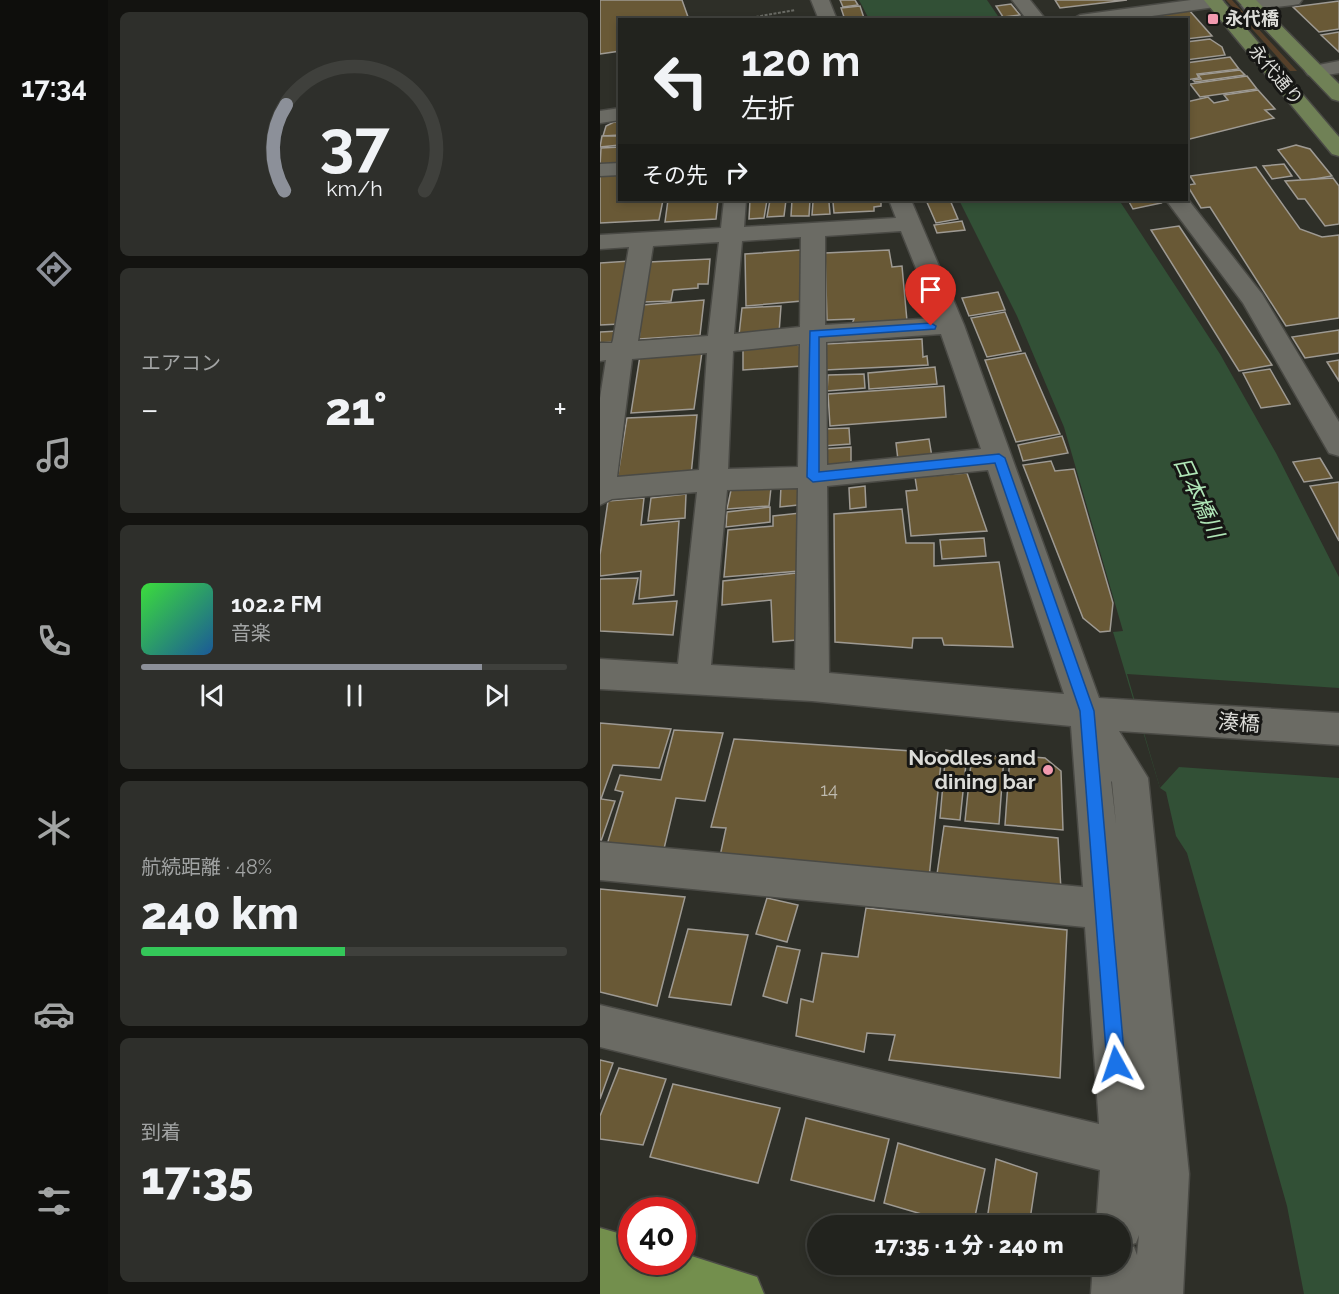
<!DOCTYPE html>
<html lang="ja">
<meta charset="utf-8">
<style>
body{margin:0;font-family:Raleway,"Noto Sans JP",sans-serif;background:#2e2f2b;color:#f1f3f6;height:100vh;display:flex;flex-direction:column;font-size:22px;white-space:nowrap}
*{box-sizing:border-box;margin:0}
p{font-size:20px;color:#a2a4a4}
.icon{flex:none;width:33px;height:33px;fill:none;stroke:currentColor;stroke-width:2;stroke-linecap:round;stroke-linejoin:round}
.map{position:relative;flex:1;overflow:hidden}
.sheet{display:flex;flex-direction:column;gap:12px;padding:12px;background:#131310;width:492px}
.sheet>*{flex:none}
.top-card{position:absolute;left:18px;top:18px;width:570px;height:183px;border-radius:0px;box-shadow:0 3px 9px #0003,0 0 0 2px #3f403c;background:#22231e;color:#f1f3f6;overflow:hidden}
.speed{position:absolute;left:18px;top:1197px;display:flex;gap:12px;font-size:30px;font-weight:700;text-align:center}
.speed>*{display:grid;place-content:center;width:78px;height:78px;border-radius:50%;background:#22231e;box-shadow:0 3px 9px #0003,0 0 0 2px #3f403c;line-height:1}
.speed .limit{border:9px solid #d22;background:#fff;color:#111}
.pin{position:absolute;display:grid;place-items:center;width:51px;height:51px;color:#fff;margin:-62px -26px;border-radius:50% 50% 50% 0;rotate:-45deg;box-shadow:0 0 6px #0007}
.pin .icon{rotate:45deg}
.me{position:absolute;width:66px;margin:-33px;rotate:355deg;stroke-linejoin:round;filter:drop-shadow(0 0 4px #0008)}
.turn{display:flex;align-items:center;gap:21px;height:126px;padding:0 24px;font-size:27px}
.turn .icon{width:78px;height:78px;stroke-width:2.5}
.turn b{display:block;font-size:42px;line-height:51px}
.then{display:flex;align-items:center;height:57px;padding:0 24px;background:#0003;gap:12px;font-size:22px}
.big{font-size:45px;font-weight:800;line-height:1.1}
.sheet .widget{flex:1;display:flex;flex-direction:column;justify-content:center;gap:9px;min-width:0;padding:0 21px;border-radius:9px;background:#2e2f2b}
.sheet .dial{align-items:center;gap:0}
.dial svg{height:156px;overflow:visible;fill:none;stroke:#3f403c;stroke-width:7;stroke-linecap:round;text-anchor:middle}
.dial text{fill:#f1f3f6;stroke:none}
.song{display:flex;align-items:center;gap:18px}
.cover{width:72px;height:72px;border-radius:9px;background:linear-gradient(135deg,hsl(120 70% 55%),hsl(210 70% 35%))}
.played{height:6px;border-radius:3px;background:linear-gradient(90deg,#8c9099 80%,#3f403c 80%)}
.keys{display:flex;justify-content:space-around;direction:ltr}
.heat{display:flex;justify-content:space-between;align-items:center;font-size:33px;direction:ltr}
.charge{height:9px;border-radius:4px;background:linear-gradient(90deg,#34c759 48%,#3f403c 0)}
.trip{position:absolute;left:207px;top:1215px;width:324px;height:60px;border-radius:30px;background:#22231e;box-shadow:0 3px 9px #0003,0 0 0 2px #3f403c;font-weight:800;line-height:60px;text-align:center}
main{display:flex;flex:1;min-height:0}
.tabs{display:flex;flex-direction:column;width:108px;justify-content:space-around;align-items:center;background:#0e0e0c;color:#a2a4a4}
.tabs .icon{width:42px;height:42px}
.tabs .current{color:#8c9099}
.tabs b{font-size:27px;color:#f1f3f6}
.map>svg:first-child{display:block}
</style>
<main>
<nav class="tabs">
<b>17:34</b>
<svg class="icon current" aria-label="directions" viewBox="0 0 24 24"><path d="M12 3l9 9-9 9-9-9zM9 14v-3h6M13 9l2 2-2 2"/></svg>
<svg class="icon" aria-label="music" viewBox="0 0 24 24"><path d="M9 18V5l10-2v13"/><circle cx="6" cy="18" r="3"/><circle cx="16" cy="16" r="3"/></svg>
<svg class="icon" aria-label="phone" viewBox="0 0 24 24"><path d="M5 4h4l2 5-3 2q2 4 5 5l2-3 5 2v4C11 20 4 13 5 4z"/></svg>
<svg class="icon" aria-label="climate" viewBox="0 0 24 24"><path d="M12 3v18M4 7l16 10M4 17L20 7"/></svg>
<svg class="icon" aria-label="car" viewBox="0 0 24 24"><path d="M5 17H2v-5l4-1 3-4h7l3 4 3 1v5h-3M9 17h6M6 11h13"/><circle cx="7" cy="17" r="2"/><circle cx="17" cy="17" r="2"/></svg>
<svg class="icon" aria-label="filters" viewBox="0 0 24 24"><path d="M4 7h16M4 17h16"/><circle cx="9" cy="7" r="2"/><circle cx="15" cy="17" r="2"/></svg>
</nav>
<section class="sheet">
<div class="widget dial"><svg viewBox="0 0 100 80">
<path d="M14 69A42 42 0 1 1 86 69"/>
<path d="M14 69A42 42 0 0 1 15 25" stroke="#8c9099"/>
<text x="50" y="56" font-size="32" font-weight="700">37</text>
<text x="50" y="72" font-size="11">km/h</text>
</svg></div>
<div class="widget"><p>エアコン</p>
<div class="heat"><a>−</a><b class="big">21°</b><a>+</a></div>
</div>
<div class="widget">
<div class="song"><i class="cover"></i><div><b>102.2 FM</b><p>音楽</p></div></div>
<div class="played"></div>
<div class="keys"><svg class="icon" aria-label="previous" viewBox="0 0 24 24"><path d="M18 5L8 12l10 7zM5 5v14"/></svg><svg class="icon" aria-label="pause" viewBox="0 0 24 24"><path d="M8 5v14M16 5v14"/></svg><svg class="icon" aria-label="next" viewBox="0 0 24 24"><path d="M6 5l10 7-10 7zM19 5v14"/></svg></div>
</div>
<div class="widget"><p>航続距離 · 48%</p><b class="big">240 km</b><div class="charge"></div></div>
<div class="widget"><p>到着</p><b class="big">17:35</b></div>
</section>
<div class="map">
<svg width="739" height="1294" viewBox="0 0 739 1294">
<rect width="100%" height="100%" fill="#2e2f28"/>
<polygon fill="#56402a" points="626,0 632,0 697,71 690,71"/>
<g fill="#325036">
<polygon points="259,0 387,0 400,19 269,19"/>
<polygon points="359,200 519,200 620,354 676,453 739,577 739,1294 704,1294 687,1206 587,853 576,836 566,792 560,788 513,632 523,631 464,427 417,316"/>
</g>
<polygon fill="#2e2f28" points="527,674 739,688 739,778 579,767 560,788"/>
<g fill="#695936" stroke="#9e9a93" stroke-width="1.5">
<polygon points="0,0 82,0 88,17 72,20 20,20 20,51 0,54"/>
<polygon points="240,0 255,0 258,5 243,7"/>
<polygon points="455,0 527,0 460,8"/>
<polygon points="739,1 739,29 719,32 693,7"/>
<polygon points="411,4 420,15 403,17 396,6"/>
<polygon points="260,6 264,18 245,20 241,8"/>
<polygon points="589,10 612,36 586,39 586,20 511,20"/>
<polygon points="739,32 739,52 721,35"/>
<polygon points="610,39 622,47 625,55 586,60 586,42"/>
<polygon points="630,57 639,69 597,74 599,78 586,80 586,63"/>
<polygon points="640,70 645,75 595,82 593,80 601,79 598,75"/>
<polygon points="647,76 657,89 600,97 590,84"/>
<polygon points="658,90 675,109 665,110 674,118 590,139 586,136 586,102 608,97 614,103 628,100 624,95"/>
<polygon points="14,122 20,122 20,135 3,136 6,126"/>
<polygon points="2,136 20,136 20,145 0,147"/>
<polygon points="696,145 710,149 732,176 702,181 678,150"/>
<polygon points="20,147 20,165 0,166 1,148"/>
<polygon points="684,164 692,176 672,179 663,166"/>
<polygon points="656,167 700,229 722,237 739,235 739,318 686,326 610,207 601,208 587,185 595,184 590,176"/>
<polygon points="20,174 20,200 63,200 59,220 0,223 0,175"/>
<polygon points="733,178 739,186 739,224 725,226 705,199 698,199 685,181"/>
<polygon points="68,200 118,200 116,219 65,222"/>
<polygon points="150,200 167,200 164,218 149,219"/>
<polygon points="170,200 186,200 184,216 167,217"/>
<polygon points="192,200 210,200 209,216 191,216"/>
<polygon points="281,200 281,206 274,207 274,211 234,213 233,202"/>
<polygon points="326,200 350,200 358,219 336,223"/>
<polygon points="528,200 558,200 561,203 533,209"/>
<polygon points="213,202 229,202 230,214 212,215"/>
<polygon points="362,221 365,230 337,233 334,225"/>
<polygon points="579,226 672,365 639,371 551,230"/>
<polygon points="201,250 202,301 146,306 145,254"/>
<polygon points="289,250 292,267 302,266 307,321 252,324 254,319 227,320 225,253"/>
<polygon points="110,259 108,284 98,284 98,288 73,290 71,301 43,302 49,262"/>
<polygon points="30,261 20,324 0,325 0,263"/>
<polygon points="398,292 405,310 369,316 362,298"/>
<polygon points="104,300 100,335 39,339 40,331 37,331 42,305"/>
<polygon points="181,306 179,333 139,335 142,308"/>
<polygon points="405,312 421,351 387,357 371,318"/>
<polygon points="739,330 739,353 705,358 692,337"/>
<polygon points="18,331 14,342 0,343 0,332"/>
<polygon points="322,339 323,357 327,356 328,365 225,370 225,344"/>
<polygon points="196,344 202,347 202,366 143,370 143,348"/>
<polygon points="102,352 94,409 31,413 40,356"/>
<polygon points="425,353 460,434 416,442 385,360"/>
<polygon points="739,360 739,381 727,362"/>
<polygon points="335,367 337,384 269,389 268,373"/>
<polygon points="670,369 690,404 661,408 643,373"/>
<polygon points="264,374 265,388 227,391 228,375"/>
<polygon points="344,386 346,417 230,426 228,394"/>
<polygon points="97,415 91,475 17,481 27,418"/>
<polygon points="249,428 250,444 223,446 223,429"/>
<polygon points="462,436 468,453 423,461 418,445"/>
<polygon points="329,439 332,457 298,460 296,443"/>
<polygon points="251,447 251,464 227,465 222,462 222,449"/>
<polygon points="720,458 732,478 704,482 693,462"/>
<polygon points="451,461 455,471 474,469 513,603 510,631 500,632 483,618 423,465"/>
<polygon points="367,473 387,531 311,536 306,491 317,490 315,477"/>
<polygon points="739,482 739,541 710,486"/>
<polygon points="198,485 198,505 180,507 181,486"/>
<polygon points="265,486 266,507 250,509 249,488"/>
<polygon points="171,488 169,506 127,509 131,490"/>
<polygon points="86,494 85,518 48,521 51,498"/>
<polygon points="44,498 41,525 79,521 74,595 39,599 41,571 0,576 0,555 8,501"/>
<polygon points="170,507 170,522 126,527 127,512"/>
<polygon points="302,509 306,543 334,543 334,566 399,562 413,647 344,645 342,638 313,638 312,648 235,642 234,514"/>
<polygon points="200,513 200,571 124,577 128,530 173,526 173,516"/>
<polygon points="384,538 386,556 342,559 340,540"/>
<polygon points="196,573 197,640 173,642 171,600 122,605 123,581"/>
<polygon points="38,578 33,604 77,601 73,635 0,631 0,579"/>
<polygon points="0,723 71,729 59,768 13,765 1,799 15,801 0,844"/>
<polygon points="74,730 123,733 105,801 76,798 63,853 6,848 23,792 15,790 20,775 61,780"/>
<polygon points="134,739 342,753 329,878 119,861 126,828 111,827"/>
<polygon points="346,750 367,754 360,820 340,818"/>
<polygon points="372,753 404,757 399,824 365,821"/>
<polygon points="410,755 445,758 461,771 463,830 405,825"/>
<polygon points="344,826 458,838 461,890 336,881"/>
<polygon points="0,889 85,897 57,1006 0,992"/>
<polygon points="167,898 198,905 187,942 156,934"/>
<polygon points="266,908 467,930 460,1078 289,1060 295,1035 267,1033 264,1052 196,1036 201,999 213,1002 222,953 258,957"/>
<polygon points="88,929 148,935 131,1005 69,997"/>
<polygon points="177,946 200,950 187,1003 163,996"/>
<polygon points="0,1060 13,1063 0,1099"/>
<polygon points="19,1068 66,1079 43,1145 0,1139 0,1116"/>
<polygon points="73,1084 180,1108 158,1183 50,1157"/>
<polygon points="206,1118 289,1139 274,1201 191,1180"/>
<polygon points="298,1143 385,1169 373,1226 362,1226 284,1203"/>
<polygon points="396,1159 437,1173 429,1226 409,1226 387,1220"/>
</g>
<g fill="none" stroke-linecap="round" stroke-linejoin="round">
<g stroke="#4a4a45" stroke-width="3">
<g id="minor">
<polygon points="211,0 229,0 237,20 219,20"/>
<polygon points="412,0 430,0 446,20 427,20"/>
<polygon points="591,0 622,0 624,2 621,6 615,7 524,20 471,20 480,15"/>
<polygon points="649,0 702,0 699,4 693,5 650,10 644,9 641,5"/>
<polygon points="739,61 739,73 715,77 708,75 705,71 708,67"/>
<polygon points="20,108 20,120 0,123 0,111"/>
<polygon points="20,163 20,175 0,176 0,164"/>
<polygon points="586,197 662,294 739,422 739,456 729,453 643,303 566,200 586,200"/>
<path d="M124 200H146L144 227 296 218 289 200H311L364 325 499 698 739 713V745L519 731 548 778 589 1174 583 1294H491L493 1264H520V1226H496L500 1170 0 1047V1005L499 1124 485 927 0 880V842L483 887 471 726 212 701 0 689V659L78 664 97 492 12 499 0 505V398L6 360 0 361V343H12L13 340 29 247 0 249V235L121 228ZM301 231 336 318 225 325V236ZM201 237 200 327 134 334 142 241ZM119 242 108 336 38 341 53 246ZM341 334 381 449 227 465 226 342ZM200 344 198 467 128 469 133 351ZM107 353 99 470 17 477 32 359ZM388 470 464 694 229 673 227 486ZM198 488 195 670 111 665 127 490ZM511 781 512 782 516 824ZM539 1235 537 1255 534 1247 529 1245 536 1243Z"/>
</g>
</g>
<g stroke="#4a4a45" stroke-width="3">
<g id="major">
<polygon points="604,0 622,0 739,137 739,156 732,154"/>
<polygon points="637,0 656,0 739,84 739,101 732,99"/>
</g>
</g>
<g stroke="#4a4a45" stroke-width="3">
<polygon id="highway" points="0,1228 32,1237 32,1262 82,1262 82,1253 157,1277 164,1294 0,1294"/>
</g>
<polyline stroke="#696a64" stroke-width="2" stroke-dasharray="3 1.5" stroke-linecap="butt" points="138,20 195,10"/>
<use href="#minor" fill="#6b6b64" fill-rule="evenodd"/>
<use href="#major" fill="#708156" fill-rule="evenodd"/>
<use href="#highway" fill="#738f4d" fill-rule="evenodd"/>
</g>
<polygon fill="#1a73e8" stroke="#114b97" stroke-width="1.5" points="331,323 336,326 335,329 219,337 219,472 399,454 405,458 494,711 525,1064 522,1071 516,1073 510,1071 507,1064 480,711 395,463 213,482 207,477 210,331"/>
<g fill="#f29aaf" stroke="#161614" stroke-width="2">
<rect x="607" y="13" width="12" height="12" rx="3"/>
<circle cx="448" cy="770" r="6"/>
</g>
<g text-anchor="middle" stroke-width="6" stroke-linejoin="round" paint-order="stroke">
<g font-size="18" font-weight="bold" fill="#dcdcd8" stroke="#161614" text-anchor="start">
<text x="625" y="25">永代橋</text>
</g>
<g font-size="18" fill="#dcdcd8" stroke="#161614">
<text transform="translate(676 75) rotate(50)" y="6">永代通り</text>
</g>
<g font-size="18" fill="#bfbbb0">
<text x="229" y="796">14</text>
</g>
<g font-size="21" fill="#dcdcd8" stroke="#161614">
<text transform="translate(639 723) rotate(4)" y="7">湊橋</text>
</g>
<g font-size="21" font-weight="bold" fill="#dcdcd8" stroke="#161614" text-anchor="end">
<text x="436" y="765">Noodles and<tspan x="436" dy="24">dining bar</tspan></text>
</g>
<g font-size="22" font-style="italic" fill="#b0e6b7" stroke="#161614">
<text transform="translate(599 497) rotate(65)" y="8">日本橋川</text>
</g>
</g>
</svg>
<div class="speed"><div class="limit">40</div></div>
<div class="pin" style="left:331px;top:326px;background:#d93025"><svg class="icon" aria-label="arrive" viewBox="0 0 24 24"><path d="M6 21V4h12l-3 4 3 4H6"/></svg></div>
<svg class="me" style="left:516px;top:1064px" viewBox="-20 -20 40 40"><path d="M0-17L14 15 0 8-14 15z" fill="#1a73e8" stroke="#fff" stroke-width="4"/></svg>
<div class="trip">17:35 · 1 分 · 240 m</div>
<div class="top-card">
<div class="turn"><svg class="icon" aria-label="left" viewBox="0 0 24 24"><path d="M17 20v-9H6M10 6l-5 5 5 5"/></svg><div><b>120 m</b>左折</div></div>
<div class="then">その先<svg class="icon" aria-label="right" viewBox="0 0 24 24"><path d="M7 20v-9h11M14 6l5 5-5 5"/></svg></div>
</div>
</div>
</main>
